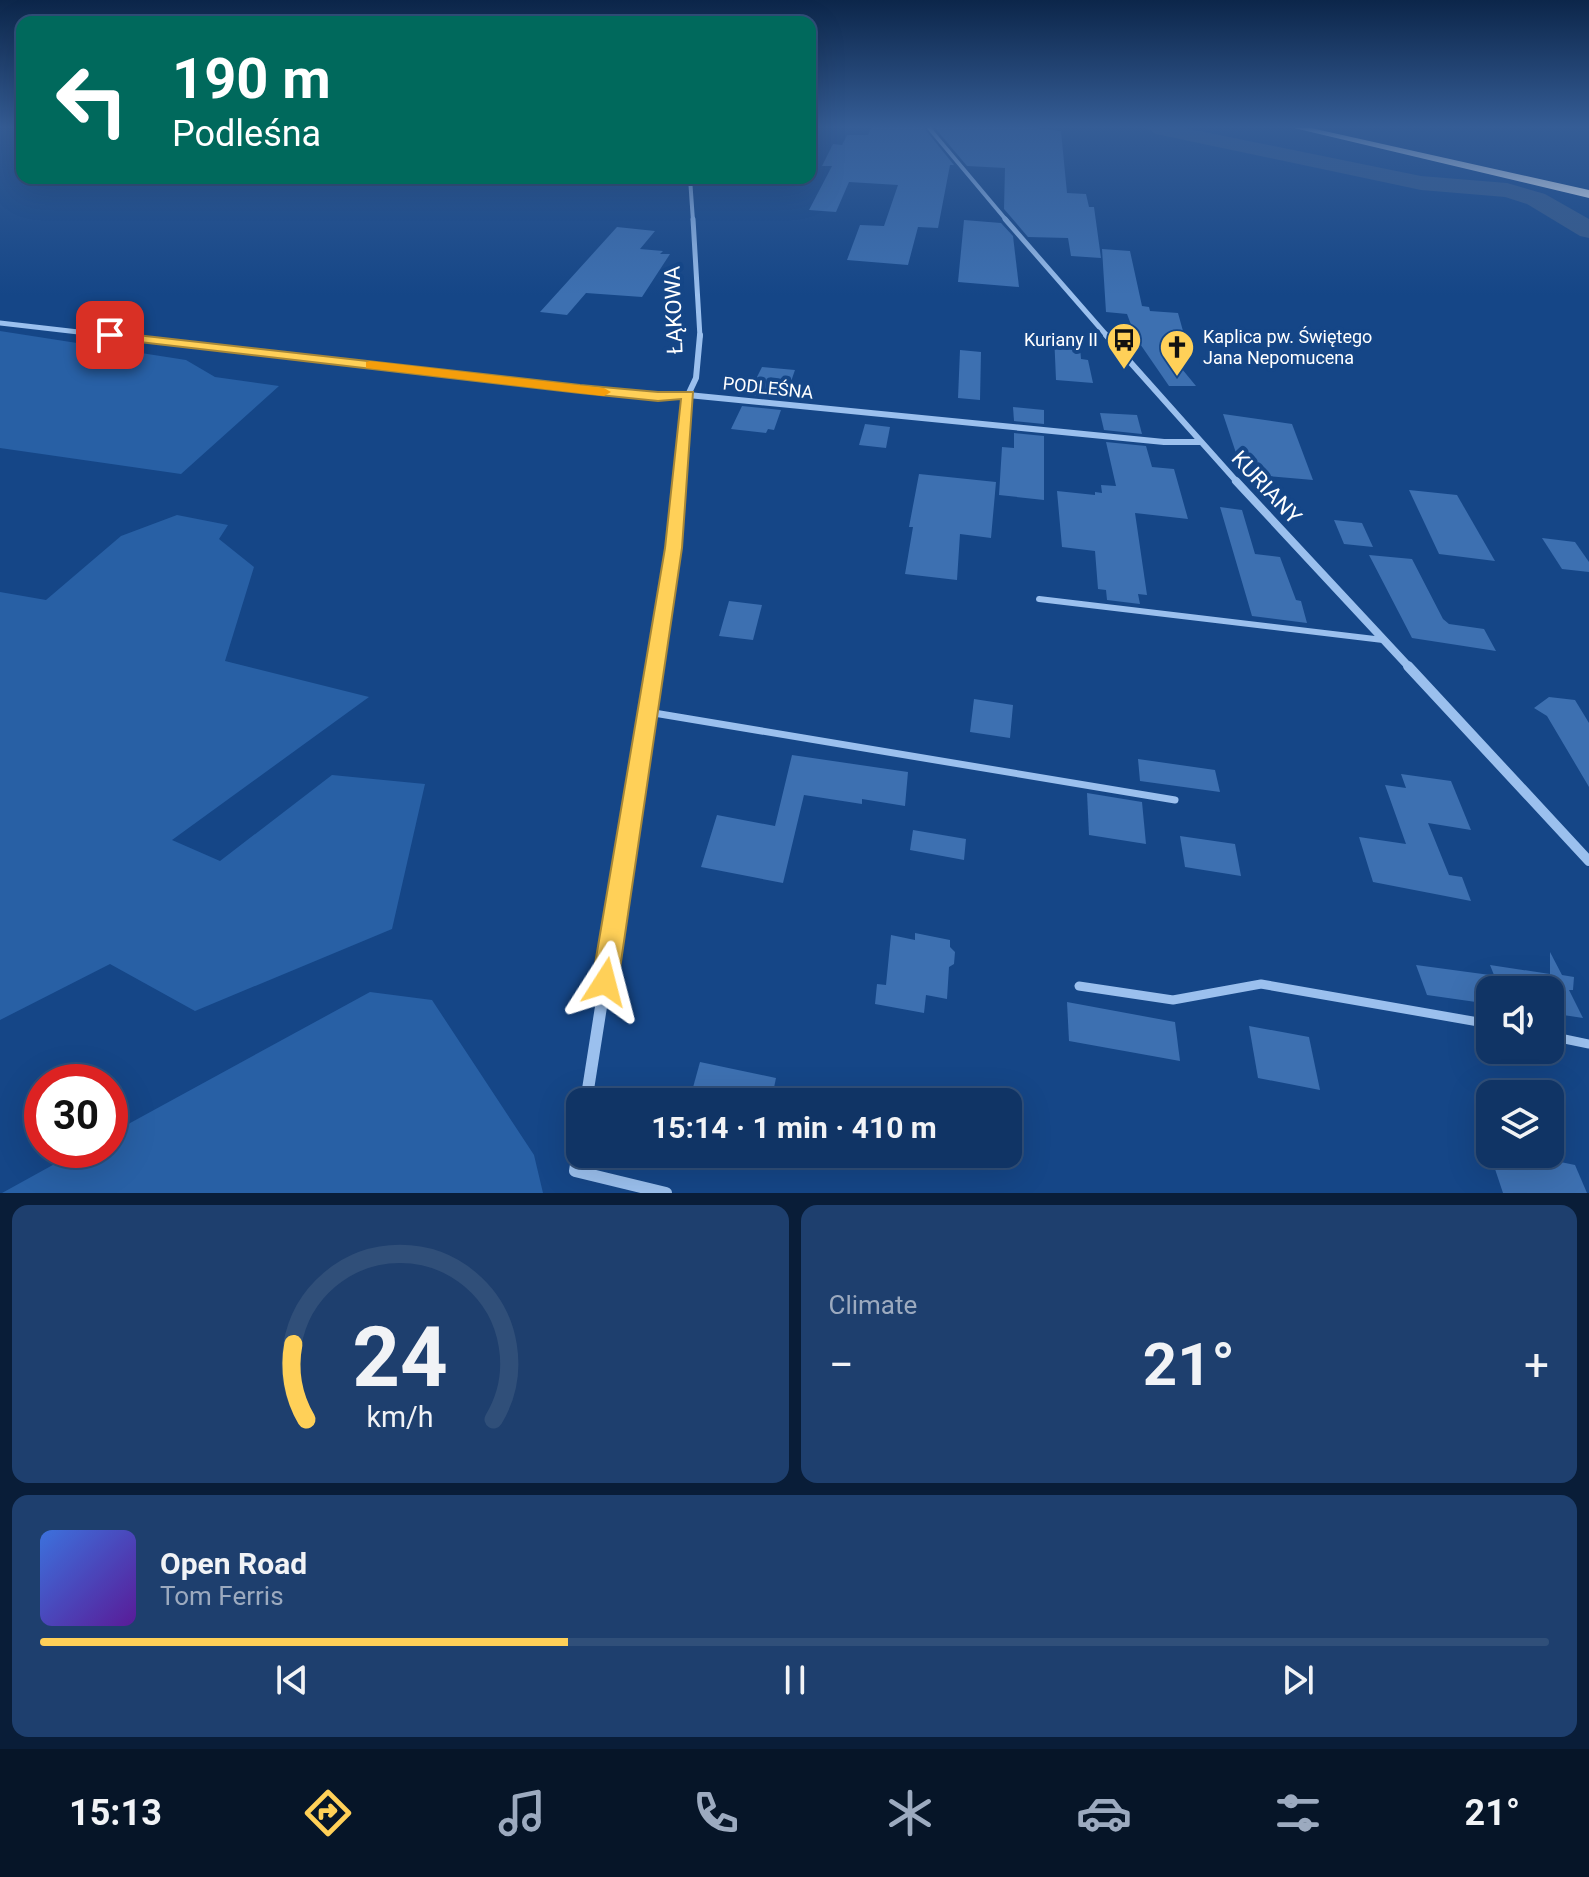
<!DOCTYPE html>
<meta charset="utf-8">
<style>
body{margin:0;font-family:Roboto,sans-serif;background:#1e3f6e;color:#f1f3f6;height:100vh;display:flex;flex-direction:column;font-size:30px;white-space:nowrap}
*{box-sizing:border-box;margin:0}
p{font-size:26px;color:#9caabf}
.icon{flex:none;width:44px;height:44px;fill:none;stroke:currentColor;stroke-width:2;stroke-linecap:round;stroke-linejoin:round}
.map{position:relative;height:1193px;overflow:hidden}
.side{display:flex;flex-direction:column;gap:12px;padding:12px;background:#091d38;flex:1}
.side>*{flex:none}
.top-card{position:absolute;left:16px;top:16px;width:800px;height:168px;border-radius:16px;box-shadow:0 8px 32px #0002,0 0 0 2px #304f79;background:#00695c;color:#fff;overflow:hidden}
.buttons{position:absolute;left:1476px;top:976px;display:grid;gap:16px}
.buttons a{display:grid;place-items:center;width:88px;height:88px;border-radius:16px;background:#103465;box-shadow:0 8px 32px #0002,0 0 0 2px #304f79;font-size:40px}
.speed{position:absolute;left:24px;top:1064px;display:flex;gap:16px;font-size:40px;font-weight:700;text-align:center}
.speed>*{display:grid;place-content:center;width:104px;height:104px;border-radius:50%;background:#103465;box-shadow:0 8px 32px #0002,0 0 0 2px #304f79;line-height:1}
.speed .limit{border:12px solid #d22;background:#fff;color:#111}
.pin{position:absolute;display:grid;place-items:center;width:68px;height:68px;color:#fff;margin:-34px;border-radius:16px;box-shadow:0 4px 12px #0006}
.me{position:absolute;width:88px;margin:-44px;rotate:9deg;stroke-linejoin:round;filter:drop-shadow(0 0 6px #0008)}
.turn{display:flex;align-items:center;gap:28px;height:168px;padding:0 24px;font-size:36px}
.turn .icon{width:104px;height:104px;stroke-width:2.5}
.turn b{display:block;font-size:56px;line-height:68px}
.big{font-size:60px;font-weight:700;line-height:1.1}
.side .widget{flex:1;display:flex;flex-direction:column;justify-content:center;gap:12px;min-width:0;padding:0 28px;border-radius:16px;background:#1e3f6e}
.side .dial{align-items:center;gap:0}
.dial svg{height:208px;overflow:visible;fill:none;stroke:#304f79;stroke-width:7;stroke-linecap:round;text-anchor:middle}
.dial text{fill:#f1f3f6;stroke:none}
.song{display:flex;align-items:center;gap:24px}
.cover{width:96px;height:96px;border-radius:12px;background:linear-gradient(135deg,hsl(220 70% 55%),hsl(270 70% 35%))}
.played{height:8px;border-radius:4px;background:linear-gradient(90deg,#ffd058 35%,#304f79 35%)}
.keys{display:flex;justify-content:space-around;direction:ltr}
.heat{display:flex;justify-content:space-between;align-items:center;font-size:44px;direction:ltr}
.side .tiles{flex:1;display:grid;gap:12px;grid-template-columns:1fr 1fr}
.widget:last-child{grid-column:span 2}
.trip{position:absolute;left:566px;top:1088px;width:456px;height:80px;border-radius:16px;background:#103465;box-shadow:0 8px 32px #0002,0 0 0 2px #304f79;font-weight:700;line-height:80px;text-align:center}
.menu{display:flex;height:128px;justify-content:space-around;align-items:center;background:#061528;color:#9caabf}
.menu .icon{width:56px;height:56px}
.menu .current{color:#ffd058}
.menu b{font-size:36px;color:#f1f3f6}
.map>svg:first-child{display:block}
</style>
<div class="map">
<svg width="1589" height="1193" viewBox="0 0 1589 1193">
<rect width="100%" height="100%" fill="#154687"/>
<g fill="#2860a5">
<polygon points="0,331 186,360 215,377 279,386 181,474 0,448"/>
<polygon points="177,515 228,525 219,539 254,567 225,661 369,697 172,840 220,861 332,775 425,784 392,929 195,1011 110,964 0,1020 0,592 46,600 121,536"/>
<polygon points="370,992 432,1000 534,1155 543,1193 2,1193 80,1150 110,1150 110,1134"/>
</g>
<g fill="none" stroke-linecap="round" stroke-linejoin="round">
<polygon fill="#365a8a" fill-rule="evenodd" points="1146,128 1185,128 1421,176 1507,183 1545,194 1589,219 1589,238 1580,236 1527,204 1505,197 1421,190 1156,134"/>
</g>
<g fill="#3d70b1">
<polygon points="871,128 924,128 954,165 950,165 938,228 918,227 908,265 847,260 860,225 884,226 898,185 849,182 836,212 809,210 832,166 822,166 833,144 842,145 847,135 868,135"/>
<polygon points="935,128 1034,128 1061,131 1067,193 1086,194 1089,207 1094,207 1101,258 1071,256 1068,238 1028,237 1004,209 1005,168 967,166"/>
<polygon points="964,220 1001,223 1013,236 1019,287 958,282"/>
<polygon points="617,227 655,231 640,249 663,251 660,254 670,254 642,297 586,293 567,315 540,312"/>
<polygon points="1102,249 1130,251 1142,306 1149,307 1150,311 1178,313 1188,349 1163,346 1196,386 1169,386 1136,338 1127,314 1106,312"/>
<polygon points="1054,334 1079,336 1081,359 1088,360 1093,383 1056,380"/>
<polygon points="960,350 981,352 980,400 958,398"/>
<polygon points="762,367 795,370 785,399 748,395"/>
<polygon points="742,406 781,410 774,430 768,429 766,433 731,429"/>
<polygon points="1013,407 1044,410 1044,424 1014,421"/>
<polygon points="1100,413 1137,415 1142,434 1104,430"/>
<polygon points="1223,414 1292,424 1313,480 1243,474"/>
<polygon points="865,424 890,427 886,448 859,445"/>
<polygon points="1014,433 1044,436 1044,500 999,495 1002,447 1014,448"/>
<polygon points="1106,442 1146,446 1152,467 1174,469 1188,519 1135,513 1147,595 1138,594 1140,604 1107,600 1106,590 1098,589 1095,551 1062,547 1057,491 1095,495 1095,492 1102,493 1101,485 1116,486"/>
<polygon points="919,474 996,482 991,538 960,534 957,580 905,574 913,527 909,527"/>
<polygon points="1409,490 1457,495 1495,561 1439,554"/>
<polygon points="1220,507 1242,510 1255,554 1280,557 1296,600 1301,601 1307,623 1252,616"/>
<polygon points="1334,520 1362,523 1373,547 1344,544"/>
<polygon points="1542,538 1575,542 1589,562 1589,572 1562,569"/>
<polygon points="1369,555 1412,559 1443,619 1449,624 1484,629 1496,651 1412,638"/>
<polygon points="729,601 762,605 753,640 719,636"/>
<polygon points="1549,697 1575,700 1589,723 1589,787 1547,716 1534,708"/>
<polygon points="974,699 1013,705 1010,738 970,732"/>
<polygon points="792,755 908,772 905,806 862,799 862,804 804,795 783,883 701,867 717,815 775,826"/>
<polygon points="1138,759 1215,770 1220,792 1140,781"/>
<polygon points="1401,774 1451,781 1471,830 1428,823 1449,875 1462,877 1471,901 1373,882 1359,837 1406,844 1385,785 1406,788"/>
<polygon points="1087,793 1142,802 1146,844 1089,835"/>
<polygon points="913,830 966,839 964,860 910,850"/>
<polygon points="1180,836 1235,844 1241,876 1185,867"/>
<polygon points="915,933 950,940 950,947 955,952 954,964 949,967 947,999 926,995 924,1013 875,1004 877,984 886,985 891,935 915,940"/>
<polygon points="1550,952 1562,975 1574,977 1573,990 1569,990 1583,1018 1550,1013 1550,990 1500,990 1490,965 1550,974"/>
<polygon points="1416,965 1490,975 1490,1004 1427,995"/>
<polygon points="1067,1002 1175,1022 1180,1061 1069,1041"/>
<polygon points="1249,1026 1309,1037 1320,1090 1258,1078"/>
<polygon points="700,1062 776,1078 771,1102 689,1102"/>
<polygon points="1490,1154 1522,1154 1575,1165 1587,1193 1503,1193"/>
</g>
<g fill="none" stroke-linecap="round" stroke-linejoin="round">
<polyline stroke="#9bc0ee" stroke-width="6" points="1039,599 1383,640"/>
<polyline stroke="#9bc0ee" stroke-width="7" points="648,712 1175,800"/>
<g stroke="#9bc0ee" stroke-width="9">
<polyline points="1079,986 1173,1000 1261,984 1490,1024"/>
<polyline points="1550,1036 1589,1044"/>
</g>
<g stroke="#9bc0ee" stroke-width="4">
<polyline points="929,128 1007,221"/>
<polyline points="690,178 693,221"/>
</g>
<g stroke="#9bc0ee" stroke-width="5">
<polyline points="693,219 700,337"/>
<polyline points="1005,219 1108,337"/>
<polyline points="0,323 122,337"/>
</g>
<g stroke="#9bc0ee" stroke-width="6">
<polyline points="104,335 658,397 688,395 1164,442 1200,442"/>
<polyline points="1106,335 1238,483"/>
<polyline points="679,483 688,395 696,378 700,335"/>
</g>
<g stroke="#9bc0ee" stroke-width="8">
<polyline points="1236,481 1410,668"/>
<polyline points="654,668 673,548 680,481"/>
</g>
<g stroke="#9bc0ee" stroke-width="10">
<polyline points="1408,666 1589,861"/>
<polyline points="618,901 654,666"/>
</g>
<g stroke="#9bc0ee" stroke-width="12">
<polyline points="586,1102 618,899"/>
<polyline points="580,1140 575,1171 666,1193"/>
</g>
<polygon fill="#fff" fill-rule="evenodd" points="1294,128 1311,128 1589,190 1589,198"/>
</g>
<linearGradient id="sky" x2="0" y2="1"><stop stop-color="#0c264a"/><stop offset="0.43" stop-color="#355d96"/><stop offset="1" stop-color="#355d96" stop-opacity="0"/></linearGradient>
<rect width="1589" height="295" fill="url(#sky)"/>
<polygon fill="#ffd058" stroke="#a68739" stroke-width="2" points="110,332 580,385 658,392 693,392 682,548 618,982 614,992 605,996 596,992 592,982 665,548 681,399 658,401 580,393 105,338 103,335"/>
<polygon fill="#f59e0b" points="370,361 604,388 611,392 604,396 366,368 366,362"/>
<defs>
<g id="bus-pin" transform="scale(1.8)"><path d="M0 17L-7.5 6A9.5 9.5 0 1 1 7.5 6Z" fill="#ffd058" stroke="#154687"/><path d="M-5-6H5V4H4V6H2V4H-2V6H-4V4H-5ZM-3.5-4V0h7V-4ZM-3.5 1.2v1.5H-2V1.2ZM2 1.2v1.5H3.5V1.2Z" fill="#111"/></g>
<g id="church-pin" transform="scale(1.8)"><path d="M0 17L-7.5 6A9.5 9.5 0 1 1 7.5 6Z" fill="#ffd058" stroke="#154687"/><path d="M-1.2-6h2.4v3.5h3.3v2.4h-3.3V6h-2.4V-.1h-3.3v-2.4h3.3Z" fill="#111"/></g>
</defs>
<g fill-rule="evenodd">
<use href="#bus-pin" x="1124" y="340"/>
<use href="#church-pin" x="1177" y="347"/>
</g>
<g text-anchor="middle" stroke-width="8" stroke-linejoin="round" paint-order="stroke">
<g font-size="18" fill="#fff" stroke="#154687" text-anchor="start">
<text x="1203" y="343">Kaplica pw. Świętego<tspan x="1203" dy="21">Jana Nepomucena</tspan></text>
<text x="1098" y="346" text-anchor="end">Kuriany II</text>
</g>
<g font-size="18" fill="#fff" stroke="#154687">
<text transform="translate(768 388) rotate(6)" y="6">PODLEŚNA</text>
</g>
<g font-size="22" fill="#fff" stroke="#154687">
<text transform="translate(673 310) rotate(-92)" y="8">ŁĄKOWA</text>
<text transform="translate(1267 487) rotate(47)" y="8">KURIANY</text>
</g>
</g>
</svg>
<div class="buttons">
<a><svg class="icon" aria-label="sound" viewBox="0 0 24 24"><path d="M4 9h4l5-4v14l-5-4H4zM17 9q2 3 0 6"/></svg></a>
<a><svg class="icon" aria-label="layers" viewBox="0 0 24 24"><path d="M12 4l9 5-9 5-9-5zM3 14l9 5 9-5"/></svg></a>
</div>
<div class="speed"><div class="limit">30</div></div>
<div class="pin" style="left:110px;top:335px;background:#d93025"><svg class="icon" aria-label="arrive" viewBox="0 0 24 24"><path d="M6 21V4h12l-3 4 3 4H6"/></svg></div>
<svg class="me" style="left:605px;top:982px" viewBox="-20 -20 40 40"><path d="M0-17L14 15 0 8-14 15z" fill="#ffd058" stroke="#fff" stroke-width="4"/></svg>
<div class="trip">15:14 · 1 min · 410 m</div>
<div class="top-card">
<div class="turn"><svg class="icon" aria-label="left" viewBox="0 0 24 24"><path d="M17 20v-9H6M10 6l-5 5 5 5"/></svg><div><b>190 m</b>Podleśna</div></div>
</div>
</div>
<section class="side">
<div class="tiles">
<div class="widget dial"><svg viewBox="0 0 100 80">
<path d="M14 69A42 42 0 1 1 86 69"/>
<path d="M14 69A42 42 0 0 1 9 40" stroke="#ffd058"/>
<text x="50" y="56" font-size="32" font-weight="700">24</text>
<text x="50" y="72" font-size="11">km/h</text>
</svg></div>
<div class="widget"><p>Climate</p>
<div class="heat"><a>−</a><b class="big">21°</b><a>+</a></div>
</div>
<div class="widget">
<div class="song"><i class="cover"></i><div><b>Open Road</b><p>Tom Ferris</p></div></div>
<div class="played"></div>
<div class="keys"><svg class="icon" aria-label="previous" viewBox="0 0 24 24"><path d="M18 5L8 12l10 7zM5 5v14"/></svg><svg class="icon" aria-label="pause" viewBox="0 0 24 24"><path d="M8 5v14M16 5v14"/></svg><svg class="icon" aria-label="next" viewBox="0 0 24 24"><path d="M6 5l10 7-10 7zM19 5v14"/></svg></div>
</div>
</div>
</section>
<nav class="menu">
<b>15:13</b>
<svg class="icon current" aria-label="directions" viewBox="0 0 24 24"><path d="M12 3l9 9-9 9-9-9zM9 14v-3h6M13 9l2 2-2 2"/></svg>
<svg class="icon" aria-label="music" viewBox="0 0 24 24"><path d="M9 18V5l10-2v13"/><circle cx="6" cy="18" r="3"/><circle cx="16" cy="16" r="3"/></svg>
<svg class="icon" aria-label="phone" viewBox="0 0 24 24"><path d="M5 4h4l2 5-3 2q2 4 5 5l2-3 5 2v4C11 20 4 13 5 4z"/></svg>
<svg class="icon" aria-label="climate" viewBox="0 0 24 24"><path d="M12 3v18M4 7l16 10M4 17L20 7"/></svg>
<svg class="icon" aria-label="car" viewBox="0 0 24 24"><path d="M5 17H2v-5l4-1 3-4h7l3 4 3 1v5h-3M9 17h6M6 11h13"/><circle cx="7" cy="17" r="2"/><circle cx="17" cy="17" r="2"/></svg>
<svg class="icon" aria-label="filters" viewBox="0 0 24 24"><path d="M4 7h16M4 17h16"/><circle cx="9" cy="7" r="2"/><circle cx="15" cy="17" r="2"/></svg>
<b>21°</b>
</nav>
